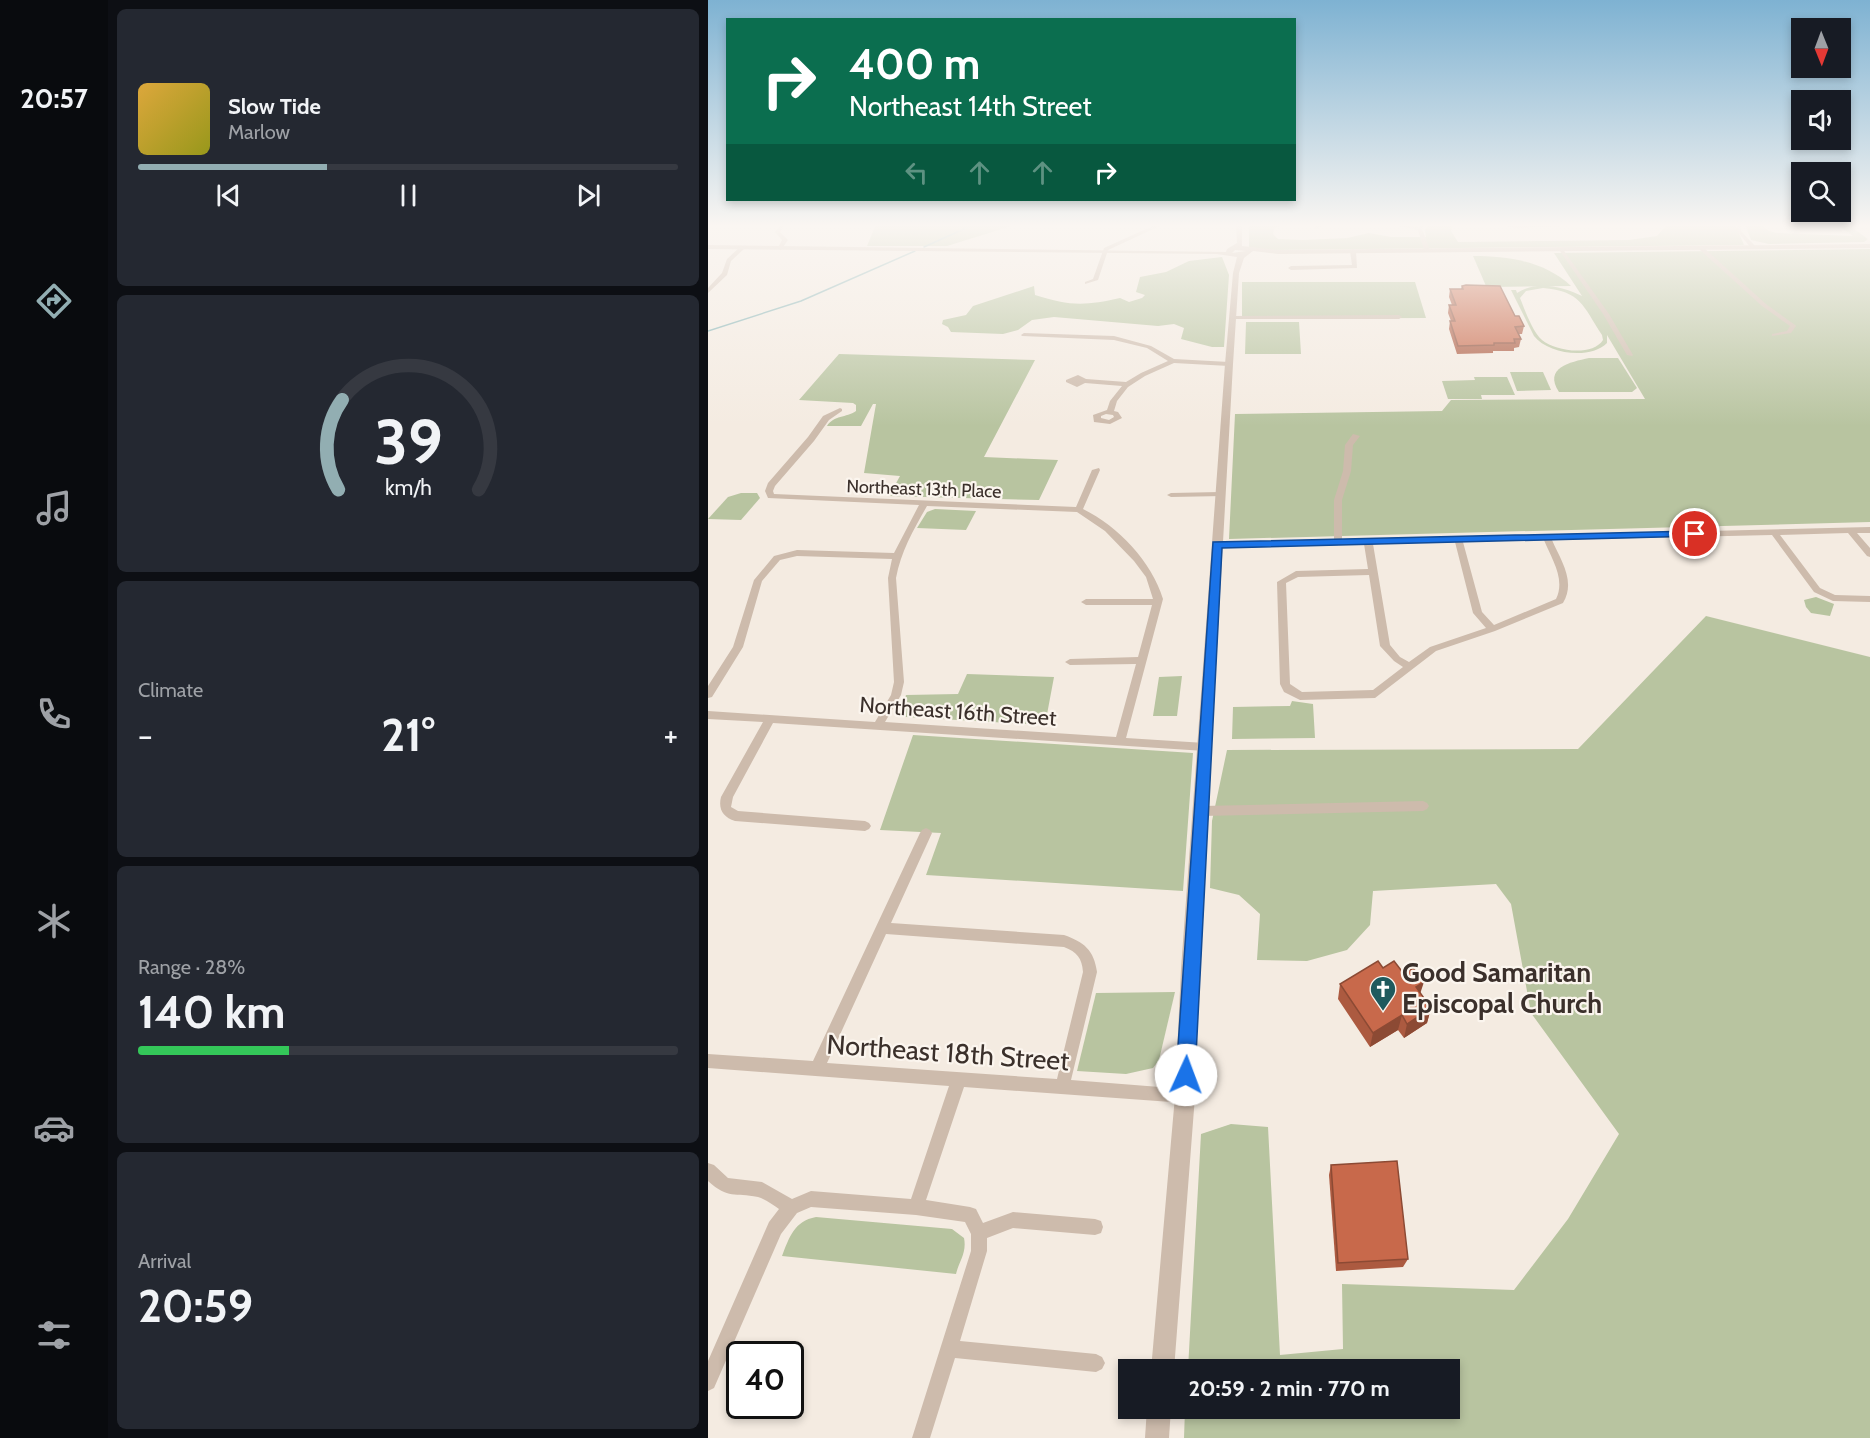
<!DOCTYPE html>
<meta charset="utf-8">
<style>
body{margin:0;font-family:Cabin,sans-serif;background:#242831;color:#f1f3f6;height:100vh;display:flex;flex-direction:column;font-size:22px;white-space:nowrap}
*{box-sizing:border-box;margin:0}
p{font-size:20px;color:#9ea1a6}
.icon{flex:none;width:33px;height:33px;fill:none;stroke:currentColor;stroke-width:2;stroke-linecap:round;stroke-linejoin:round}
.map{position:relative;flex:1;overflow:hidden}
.panel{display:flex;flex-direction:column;gap:9px;padding:9px;background:#0d0f14;width:600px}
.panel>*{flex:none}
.guide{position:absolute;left:18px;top:18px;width:570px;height:183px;border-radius:0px;box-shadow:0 3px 9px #0003;background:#0b6e4f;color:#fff;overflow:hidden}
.needle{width:39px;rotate:179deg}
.controls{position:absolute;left:1083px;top:18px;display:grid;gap:12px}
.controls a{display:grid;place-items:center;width:60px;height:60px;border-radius:0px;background:#171b24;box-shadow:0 3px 9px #0003;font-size:30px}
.speed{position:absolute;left:18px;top:1341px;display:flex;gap:12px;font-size:30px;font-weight:700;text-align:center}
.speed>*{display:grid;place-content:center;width:78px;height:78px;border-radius:50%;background:#171b24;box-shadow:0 3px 9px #0003;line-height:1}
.speed .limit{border:3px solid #111;border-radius:9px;background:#fff;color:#111}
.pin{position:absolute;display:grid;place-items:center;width:51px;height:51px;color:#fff;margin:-26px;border:3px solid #fff;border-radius:50%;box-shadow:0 2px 6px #0007}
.me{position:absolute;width:66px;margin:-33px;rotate:2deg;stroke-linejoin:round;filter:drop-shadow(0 0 4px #0008)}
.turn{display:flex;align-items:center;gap:21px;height:126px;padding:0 24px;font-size:27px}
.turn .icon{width:78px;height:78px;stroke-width:2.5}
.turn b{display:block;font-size:42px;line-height:51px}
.lanes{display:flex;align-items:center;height:57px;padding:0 24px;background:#0003;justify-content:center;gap:30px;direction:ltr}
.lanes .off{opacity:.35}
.big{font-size:45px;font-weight:700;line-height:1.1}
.panel .card{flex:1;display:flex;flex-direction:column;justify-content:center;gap:9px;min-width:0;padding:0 21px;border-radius:9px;background:#242831}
.panel .dial{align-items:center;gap:0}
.dial svg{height:156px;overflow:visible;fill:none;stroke:#363941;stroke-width:7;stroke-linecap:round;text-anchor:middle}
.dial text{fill:#f1f3f6;stroke:none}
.song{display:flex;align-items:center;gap:18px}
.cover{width:72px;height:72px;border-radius:9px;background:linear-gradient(135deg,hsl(40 70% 55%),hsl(60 70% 35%))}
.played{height:6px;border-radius:3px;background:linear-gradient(90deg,#92aeb2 35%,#363941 35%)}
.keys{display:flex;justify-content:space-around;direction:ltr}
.heat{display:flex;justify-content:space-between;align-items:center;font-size:33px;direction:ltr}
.charge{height:9px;border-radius:4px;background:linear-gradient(90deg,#34c759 28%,#363941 0)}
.trip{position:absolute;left:410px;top:1359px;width:342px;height:60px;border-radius:0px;background:#171b24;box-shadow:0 3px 9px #0003;font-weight:700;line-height:60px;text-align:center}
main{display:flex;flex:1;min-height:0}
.tab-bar{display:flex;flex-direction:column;width:108px;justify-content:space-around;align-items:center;background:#090b0e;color:#9ea1a6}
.tab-bar .icon{width:42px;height:42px}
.tab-bar .selected{color:#92aeb2}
.tab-bar b{font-size:27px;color:#f1f3f6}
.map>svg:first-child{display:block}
</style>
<main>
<nav class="tab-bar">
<b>20:57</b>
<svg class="icon selected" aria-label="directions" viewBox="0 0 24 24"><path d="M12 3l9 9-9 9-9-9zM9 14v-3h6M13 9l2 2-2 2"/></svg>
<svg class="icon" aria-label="music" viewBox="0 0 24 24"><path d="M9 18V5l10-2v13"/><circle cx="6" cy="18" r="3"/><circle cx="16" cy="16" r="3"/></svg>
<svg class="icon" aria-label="phone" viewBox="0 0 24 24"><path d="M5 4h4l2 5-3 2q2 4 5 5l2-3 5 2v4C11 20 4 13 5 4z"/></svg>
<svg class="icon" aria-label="climate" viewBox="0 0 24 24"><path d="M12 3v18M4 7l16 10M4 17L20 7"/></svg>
<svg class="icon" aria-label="car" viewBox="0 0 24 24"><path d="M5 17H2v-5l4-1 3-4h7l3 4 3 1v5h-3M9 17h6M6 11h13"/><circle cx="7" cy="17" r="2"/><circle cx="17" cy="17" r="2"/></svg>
<svg class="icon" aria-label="filters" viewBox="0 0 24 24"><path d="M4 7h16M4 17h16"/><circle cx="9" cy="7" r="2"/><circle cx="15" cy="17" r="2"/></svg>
</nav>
<section class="panel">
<div class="card">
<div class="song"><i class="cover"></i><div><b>Slow Tide</b><p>Marlow</p></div></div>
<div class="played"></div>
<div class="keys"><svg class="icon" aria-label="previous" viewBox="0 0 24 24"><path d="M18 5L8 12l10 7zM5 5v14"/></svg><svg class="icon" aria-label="pause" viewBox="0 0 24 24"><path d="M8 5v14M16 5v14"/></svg><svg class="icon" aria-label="next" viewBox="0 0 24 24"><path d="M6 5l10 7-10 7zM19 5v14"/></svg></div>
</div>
<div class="card dial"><svg viewBox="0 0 100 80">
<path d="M14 69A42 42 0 1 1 86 69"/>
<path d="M14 69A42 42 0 0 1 16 23" stroke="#92aeb2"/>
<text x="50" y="56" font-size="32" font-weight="700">39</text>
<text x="50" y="72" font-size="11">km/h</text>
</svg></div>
<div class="card"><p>Climate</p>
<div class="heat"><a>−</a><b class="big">21°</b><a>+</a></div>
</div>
<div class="card"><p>Range · 28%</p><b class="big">140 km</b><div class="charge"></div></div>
<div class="card"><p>Arrival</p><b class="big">20:59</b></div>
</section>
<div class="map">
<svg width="1162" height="1438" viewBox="0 0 1162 1438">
<rect width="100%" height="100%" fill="#f4ebe1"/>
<g fill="#b8c4a0" fill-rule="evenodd">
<polygon points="168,224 310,224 239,246 159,246"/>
<polygon points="541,224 576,224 566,229 565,234 570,239 595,240 639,238 661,233 683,237 718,237 717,230 721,224 745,224 743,231 750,242 921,240 949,236 959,224 1027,224 1036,245 560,250 541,247"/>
<polygon points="1037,224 1052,224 1061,231 1069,233 1145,236 1129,224 1139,224 1160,239 1156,242 1061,244 1043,240"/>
<path d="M1162 249V522L521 539 527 414 734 411 743 400 937 399 899 335V343C882 360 840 354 826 336L803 290H808L809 293C829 280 855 287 874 296L846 253ZM835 288C873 291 875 306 894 335L895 340C884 357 847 351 834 340 824 331 817 310 812 298L818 291Z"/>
<path d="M765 256C800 256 836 261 863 286L782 287 778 286Z"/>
<path d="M514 257 521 275 516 347H504L473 339 476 328 466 324 450 326 346 317 324 320 310 330 295 334 243 332 240 327 234 324 235 320 258 315 265 306 326 286 327 295C361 306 377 306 412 298L421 302 434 298 437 295 428 292 432 277 458 272 481 261Z"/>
<polygon points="534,282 707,282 718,318 534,319"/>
<polygon points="538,322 591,322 593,354 537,354"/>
<path d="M131 354 327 360 276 457 350 460 331 500 181 496 192 476 156 473 168 404H165L153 426H119C126 415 138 418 148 411V405L145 403 91 400Z"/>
<path d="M881 358H910L929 388 924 392H851C835 368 862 362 881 358Z"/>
<polygon points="802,372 835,372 843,390 809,391"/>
<polygon points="766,377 799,377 807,395 773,395 774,399 740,399 734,381 767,380"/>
<polygon points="33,493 49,493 52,498 33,520 0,519 20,497"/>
<polygon points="227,509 268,511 258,530 209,528 219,512"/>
<polygon points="1108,597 1126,604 1122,616 1103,613 1098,607 1096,600"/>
<polygon points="998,616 1162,657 1162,1438 476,1438 477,1409 741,1408 741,1370 480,1369 493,1134 523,1124 560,1127 572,1355 635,1349 634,1284 806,1290 860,1219 911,1134 823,1013 803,904 788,884 665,891 662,925 639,950 599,961 549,960 552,914 531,895 502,888 504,821 519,750 870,749"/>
<polygon points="259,674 346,677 337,725 198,717 192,713 198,695 250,694"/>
<polygon points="474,676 469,716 445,716 451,677"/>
<polygon points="584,701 605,704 607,738 524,739 525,707 582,706"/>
<polygon points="205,735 485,753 475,891 218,875 233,833 172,830"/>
<polygon points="467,992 451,1060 445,1068 418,1074 369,1071 388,993"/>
<path d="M108 1217 244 1229 256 1238C259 1253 251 1261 248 1274L74 1256C81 1238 86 1221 108 1217Z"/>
</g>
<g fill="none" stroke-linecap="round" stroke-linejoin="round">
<g stroke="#7fb0b2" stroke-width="1.5">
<polyline points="216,247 267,224"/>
<polyline points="0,331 93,301 207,251"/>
</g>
<g fill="#cdbbac" fill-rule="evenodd">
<polygon points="73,224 78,224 72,232 80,240 73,250 70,248 74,240 67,232"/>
<polygon points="449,224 456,224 400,250 390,280 377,284 377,282 385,279 396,248"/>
<polygon points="613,224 620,224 607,229 605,228"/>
<polygon points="680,224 711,227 713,224 717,224 714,229 722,250 719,252 716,250 710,230"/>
<polygon points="784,224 920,224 808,228"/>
<polygon points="1029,224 1033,224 1033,231 1047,246 1047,248 1043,248 1029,231"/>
<polygon points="33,246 38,247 23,261 19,275 0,293 0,288 14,273 19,259"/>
<polygon points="991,247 995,247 1058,304 1087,325 1088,326 1083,333 1064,336 1064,334 1079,331 1082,326 1054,306 991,249"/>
<polygon points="850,248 854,248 901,314 925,355 924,356 919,355 895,314"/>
<polygon points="645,249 648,251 649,268 583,270 580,268 583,266 644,265 642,251"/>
<polygon points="525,316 691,315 694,317 691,319 523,319 523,317"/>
<path d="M316 333 406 336 443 346 466 359 521 362 524 364 521 366 466 363 437 376 420 387 409 401 406 411 410 412 414 418 402 424 386 422 385 415 399 410 402 401 414 386 377 383 369 387 358 382V380L370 375 378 379 418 382 433 373 460 361 439 348 406 340 314 336 313 335ZM398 414 405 415 406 417 401 420 393 418V416Z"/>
<path d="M132 408 134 409V411L121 420 106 441 67 486 65 491 66 494 368 507 384 470 391 468 392 470 375 509C410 526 444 562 455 599L418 738 497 743 501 744 502 747 501 750 497 751 65 723 25 797 23 807 30 811 157 821 161 823 163 826 161 829 157 831 27 821C15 817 10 809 13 797L55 722 0 719V711L167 722 183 695 186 682 180 578 184 559 89 556 72 560 54 581 35 647 4 697 0 698V686L25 647 46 580 66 556 89 550 186 553 211 505 60 498 57 491 60 483 100 437 115 416ZM219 506 369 512 397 531 426 561 438 577 445 599H378L373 602 378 605H444L430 657 362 659 357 662 362 665 428 664 408 737 177 722 193 695 196 682 188 578C193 551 206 529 219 506Z"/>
<path d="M645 434 652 436 645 445 643 471 634 500V540L1162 527V533H1149L1162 548V557L1159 556 1140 533 1072 535 1112 588 1127 595 1162 596V602L1125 601 1106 592 1064 535 844 540C853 561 868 581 855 603L787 631 728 651 667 698 592 700 576 692 572 684 569 582 588 571 660 569 656 544 509 548 505 545 509 542 626 540V500L635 471 637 445ZM836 540C843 558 858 579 848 599L786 625 774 612 755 542ZM747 542 765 613 778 628 722 647 701 662 692 657 682 645 665 544ZM661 575 672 646 686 661 695 667 665 690 594 692 582 684 578 583 590 577Z"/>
<polygon points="512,492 515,492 515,496 463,497 459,495 463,493"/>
<polygon points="715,801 719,803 721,806 719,809 715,811 494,816 490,814 488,811 490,808 494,806"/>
<path d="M218 828 222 830 224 833 183 923 356 935C376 942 386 950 389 972L363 1080 477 1089 482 1091 484 1096 482 1101 477 1103 256 1087 218 1200 262 1207 268 1209 275 1223 305 1212 387 1219 393 1221 395 1227 393 1233 387 1235 305 1228 279 1238V1251L252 1341 388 1354 394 1357 397 1363 394 1369 388 1372 247 1358 222 1438H204L263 1251V1234L257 1222 208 1215 103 1207 89 1213 73 1234 6 1388 0 1391V1361L61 1222 71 1209C65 1205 57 1199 50 1197 26 1192 21 1200 0 1181V1163L6 1165 20 1178 54 1182 84 1199 103 1191 203 1199 241 1086 0 1068V1054L105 1061 212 833 214 830ZM178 934 356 947C369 952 374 958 375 972L349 1079 119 1063Z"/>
</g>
<g fill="#cdbbac" fill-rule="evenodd">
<path d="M528 224H534V246L570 250 1162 244V248L570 254 545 251 536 258 531 273 525 364 491 969 487 1096 466 1370H443L467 1096 473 969 517 364 525 273 529 257 509 254 0 249V245L518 252 519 249 529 243ZM527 250 538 251 524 253Z"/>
<polygon points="439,1408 463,1408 461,1438 437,1438"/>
</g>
</g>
<g fill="#ac5a40">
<polygon points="754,286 807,316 816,326 814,334 811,334 813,339 811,347 806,348 806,351 785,351 785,353 749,354 741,329 742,321 743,321 740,313 741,305 744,305 741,297 742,289 753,289"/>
<polygon points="675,968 696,974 723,1008 719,1023 696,1038 690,1030 662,1047 630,999 632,984"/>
<polygon points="623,1165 700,1259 695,1267 628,1271 621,1175"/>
</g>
<g fill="#8c4a34">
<polygon points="716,982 711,997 708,987"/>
<polygon points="723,1008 719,1023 696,1038 699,1024"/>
<polygon points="694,1015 690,1030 662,1047 665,1033"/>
</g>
<g fill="#c8694b" stroke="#8c4a34" stroke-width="1.5">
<polygon points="758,285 792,286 807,316 811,316 816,326 807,327 813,339 806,339 807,343 786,343 786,345 750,346 742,321 747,321 741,305 748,305 742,289 755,289 754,286"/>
<polygon points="670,961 675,968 686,961 696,974 705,968 716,982 708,987 723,1008 699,1024 694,1015 665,1033 632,984"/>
<polygon points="689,1161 700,1259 630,1263 623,1165"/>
</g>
<linearGradient id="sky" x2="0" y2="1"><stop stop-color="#7eb2d2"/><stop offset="0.53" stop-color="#faf6f2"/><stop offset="1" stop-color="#faf6f2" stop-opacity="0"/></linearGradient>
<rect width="1162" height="426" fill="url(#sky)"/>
<polygon fill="#1a73e8" stroke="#114b97" stroke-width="1.5" points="987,531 992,534 991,536 514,548 487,1075 484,1082 478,1084 471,1082 468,1075 505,542"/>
<defs>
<g id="church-pin" transform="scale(1.35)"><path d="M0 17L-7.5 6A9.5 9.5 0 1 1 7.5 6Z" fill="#1f5a5e" stroke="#fbf5ee"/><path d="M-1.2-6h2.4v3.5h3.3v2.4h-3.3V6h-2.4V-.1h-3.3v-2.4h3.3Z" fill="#fff"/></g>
</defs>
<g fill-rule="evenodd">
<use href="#church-pin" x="675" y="989"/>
</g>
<g text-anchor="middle" stroke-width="4.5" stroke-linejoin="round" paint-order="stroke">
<g font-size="18" fill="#3b302b" stroke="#fbf5ee">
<text transform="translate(216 489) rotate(2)" y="6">Northeast 13th Place</text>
</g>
<g font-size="22" fill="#3b302b" stroke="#fbf5ee">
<text transform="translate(250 711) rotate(4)" y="8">Northeast 16th Street</text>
</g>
<g font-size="27" font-weight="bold" fill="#3b302b" stroke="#fbf5ee" text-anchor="start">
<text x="694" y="982">Good Samaritan<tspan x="694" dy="31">Episcopal Church</tspan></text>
</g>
<g font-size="27" fill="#3b302b" stroke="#fbf5ee">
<text transform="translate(240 1053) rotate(4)" y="9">Northeast 18th Street</text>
</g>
</g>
</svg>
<div class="controls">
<a><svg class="needle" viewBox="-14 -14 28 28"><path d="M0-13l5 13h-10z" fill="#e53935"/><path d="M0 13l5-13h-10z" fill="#9ea1a6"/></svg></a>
<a><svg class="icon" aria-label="sound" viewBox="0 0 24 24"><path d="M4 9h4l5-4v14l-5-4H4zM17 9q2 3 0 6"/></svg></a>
<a><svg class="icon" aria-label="search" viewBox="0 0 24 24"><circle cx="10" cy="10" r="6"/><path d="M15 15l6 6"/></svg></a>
</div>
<div class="speed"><div class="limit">40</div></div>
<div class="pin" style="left:987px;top:534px;background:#d93025"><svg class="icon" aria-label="arrive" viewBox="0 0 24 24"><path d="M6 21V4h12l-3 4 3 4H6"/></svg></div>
<svg class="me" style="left:478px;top:1075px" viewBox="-20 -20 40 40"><circle r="19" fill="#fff"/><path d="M0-13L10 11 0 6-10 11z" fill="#1a73e8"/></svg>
<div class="trip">20:59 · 2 min · 770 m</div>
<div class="guide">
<div class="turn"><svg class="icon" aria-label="right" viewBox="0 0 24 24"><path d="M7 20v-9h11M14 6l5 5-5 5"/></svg><div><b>400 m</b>Northeast 14th Street</div></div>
<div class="lanes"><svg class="icon off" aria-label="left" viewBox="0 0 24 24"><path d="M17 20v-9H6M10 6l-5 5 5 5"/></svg><svg class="icon off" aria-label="ahead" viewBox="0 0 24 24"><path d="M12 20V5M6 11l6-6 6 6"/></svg><svg class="icon off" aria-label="ahead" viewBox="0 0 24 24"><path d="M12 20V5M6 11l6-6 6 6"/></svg><svg class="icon" aria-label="right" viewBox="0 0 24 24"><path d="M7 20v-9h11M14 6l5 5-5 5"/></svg></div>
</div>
</div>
</main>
